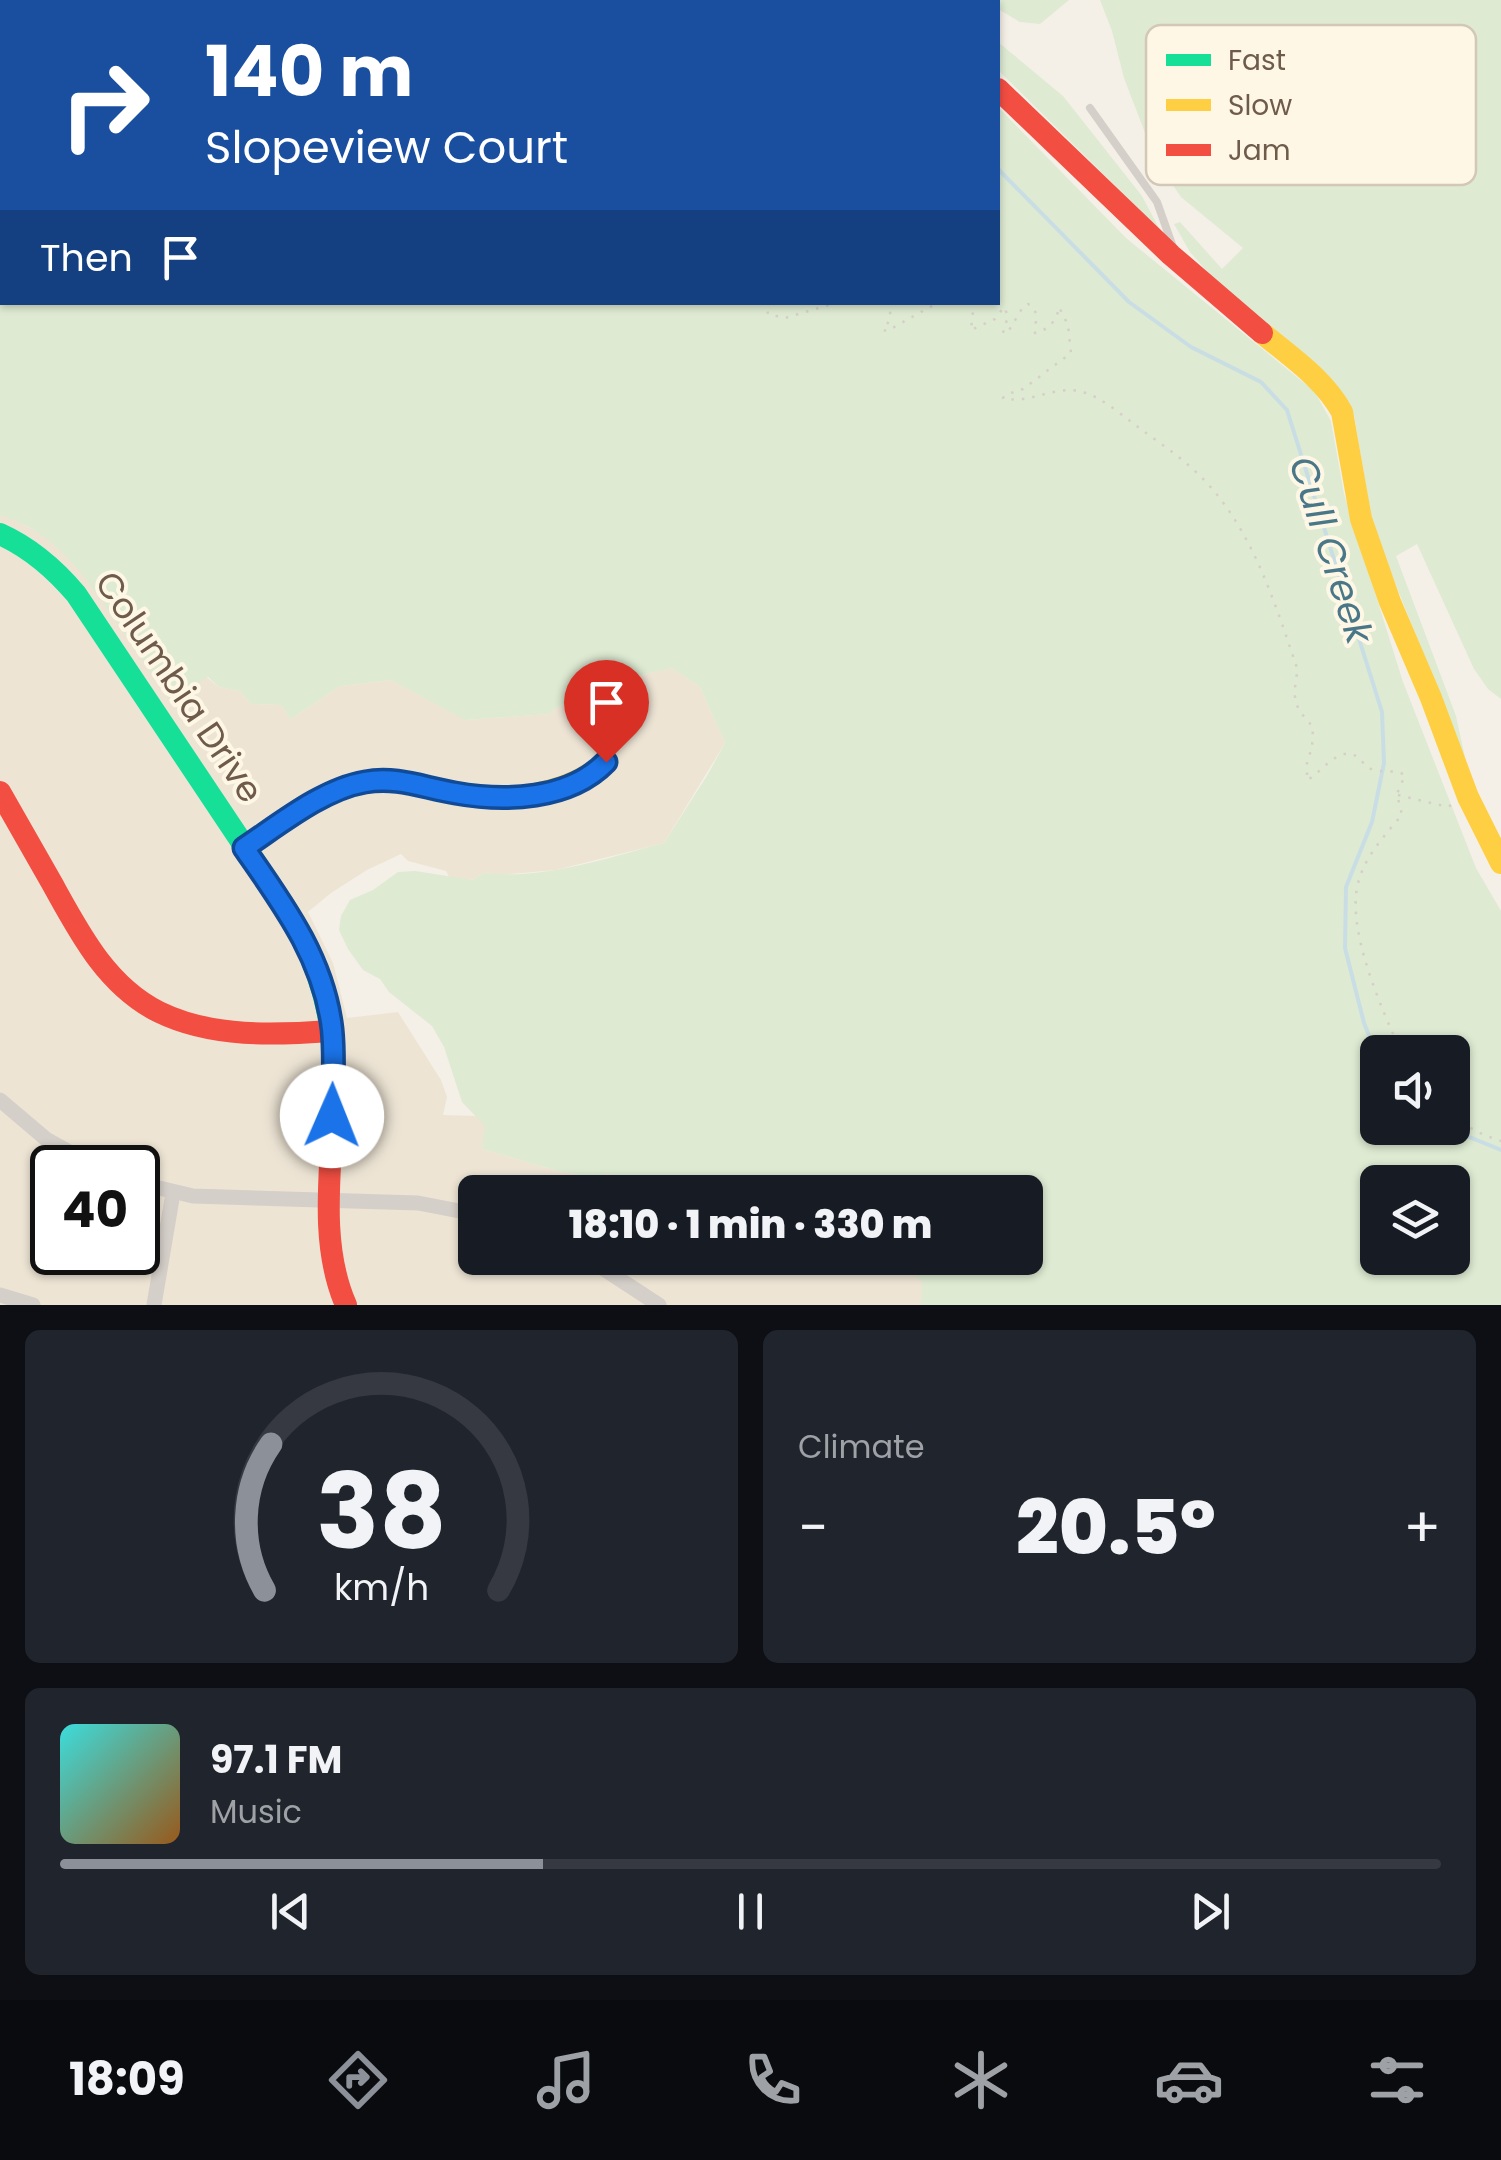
<!DOCTYPE html>
<meta charset="utf-8">
<style>
body{margin:0;font-family:Poppins,sans-serif;background:#20242c;color:#f1f3f6;height:100vh;display:flex;flex-direction:column;font-size:38px;white-space:nowrap}
*{box-sizing:border-box;margin:0}
p{font-size:32px;color:#9ea1a6}
.icon{flex:none;width:55px;height:55px;fill:none;stroke:currentColor;stroke-width:2;stroke-linecap:round;stroke-linejoin:round}
.map{position:relative;height:1305px;overflow:hidden}
.sheet{display:flex;flex-direction:column;gap:25px;padding:25px;background:#0d0f14;flex:1}
.sheet>*{flex:none}
.banner{position:absolute;left:0px;top:0px;width:1000px;height:305px;box-shadow:0 2px 8px #0004;background:#1a4fa0;color:#fff;overflow:hidden}
.buttons{position:absolute;left:1360px;top:1035px;display:grid;gap:20px}
.buttons a{display:grid;place-items:center;width:110px;height:110px;border-radius:15px;background:#171b24;box-shadow:0 2px 8px #0004;font-size:50px}
.speed{position:absolute;left:30px;top:1145px;display:flex;gap:20px;font-size:50px;font-weight:700;text-align:center}
.speed>*{display:grid;place-content:center;width:130px;height:130px;border-radius:50%;background:#171b24;box-shadow:0 2px 8px #0004;line-height:1}
.speed .limit{border:5px solid #111;border-radius:15px;background:#fff;color:#111}
.pin{position:absolute;display:grid;place-items:center;width:85px;height:85px;color:#fff;margin:-102px -42px;border-radius:50% 50% 50% 0;rotate:-45deg;box-shadow:0 0 10px #0007}
.pin .icon{rotate:45deg}
.me{position:absolute;width:110px;margin:-55px;rotate:1deg;stroke-linejoin:round;filter:drop-shadow(0 0 8px #0008)}
.turn{display:flex;align-items:center;gap:35px;height:210px;padding:0 40px;font-size:45px}
.turn .icon{width:130px;height:130px;stroke-width:2.5}
.turn b{display:block;font-size:70px;line-height:85px}
.then{display:flex;align-items:center;height:95px;padding:0 40px;background:#0003;gap:20px;font-size:38px}
.big{font-size:75px;font-weight:800;line-height:1.1}
.sheet .widget{flex:1;display:flex;flex-direction:column;justify-content:center;gap:15px;min-width:0;padding:0 35px;border-radius:15px;background:#20242c}
.sheet .dial{align-items:center;gap:0}
.dial svg{height:260px;overflow:visible;fill:none;stroke:#363941;stroke-width:7;stroke-linecap:round;text-anchor:middle}
.dial text{fill:#f1f3f6;stroke:none}
.song{display:flex;align-items:center;gap:30px}
.cover{width:120px;height:120px;border-radius:15px;background:linear-gradient(135deg,hsl(180 70% 55%),hsl(30 70% 35%))}
.played{height:10px;border-radius:5px;background:linear-gradient(90deg,#8c9099 35%,#363941 35%)}
.keys{display:flex;justify-content:space-around;direction:ltr}
.heat{display:flex;justify-content:space-between;align-items:center;font-size:55px;direction:ltr}
.sheet .tiles{flex:1;display:grid;gap:25px;grid-template-columns:1fr 1fr}
.widget:last-child{grid-column:span 2}
.trip{position:absolute;left:458px;top:1175px;width:585px;height:100px;border-radius:15px;background:#171b24;box-shadow:0 2px 8px #0004;font-weight:800;line-height:100px;text-align:center}
.tabs{display:flex;height:160px;justify-content:space-around;align-items:center;background:#090b0e;color:#9ea1a6}
.tabs .icon{width:70px;height:70px}
.tabs .on{color:#8c9099}
.tabs b{font-size:45px;color:#f1f3f6}
.map>svg:first-child{display:block}
</style>
<div class="map">
<svg width="1501" height="1305" viewBox="0 0 1501 1305">
<rect width="100%" height="100%" fill="#f4f0e7"/>
<path fill="#ede4d4" fill-rule="evenodd" d="M0 515 13 519 43 535 64 552 94 588 219 687 240 691 251 704 281 705 291 719 340 686 391 680 466 720 548 714 588 687 672 668 700 687 725 743 664 843 556 870 501 875 484 873 473 880 449 877 446 871 408 861 401 854 367 870 331 893 308 912 333 963 347 1018 398 1012 441 1080 447 1097 443 1115 478 1116 486 1126 482 1149 558 1171 591 1177 600 1184 605 1172 649 1184 662 1192H475V1258H755L769 1267 795 1258H895L923 1282 921 1305H0ZM52 1168H138V1252H52Z"/>
<g fill="#deead2" fill-rule="evenodd">
<path d="M0 0H859L865 2H2V302H998V107L1126 238 1314 391 1331 421 1344 494 1403 682 1476 868 1501 911V1305H921L922 1282 895 1258H1025V1192H662L649 1184 606 1173 599 1184 591 1177 558 1171 482 1149 485 1126 462 1102 444 1047 432 1026 389 992 380 979 363 970 348 949 339 930 341 916 350 900 373 890 398 872 415 871 473 880 484 873C545 880 606 858 664 843L708 774 725 743 700 687 672 668 588 687 548 714 465 720 391 680 340 686 291 719 281 705 251 704 240 691 219 687 208 677 170 701C152 675 135 649 117 623 86 577 56 532 0 515ZM1378 1052H1452V1128H1378ZM1378 1182H1452V1258H1378Z"/>
<polygon points="916,0 1069,0 1040,24 1020,22 998,9 998,2 919,2"/>
<polygon points="1100,0 1501,0 1501,699 1488,689 1474,669 1417,544 1396,556 1456,716 1466,762 1373,527 1354,415 1327,378 1226,293 1190,252 1174,224 1180,222 1222,269 1243,248 1181,197 1155,159 1124,78 1112,31"/>
<polygon points="998,42 1063,96 1142,196 1160,230 998,70"/>
</g>
<g fill="none" stroke-linecap="round" stroke-linejoin="round">
<g stroke="#c9dee4" stroke-width="4">
<polyline points="788,0 793,2"/>
<polyline points="998,169 1129,302 1191,347 1261,382 1287,410 1382,712 1384,763 1372,822 1346,887 1345,948 1364,1023 1378,1058"/>
<polyline points="1447,1128 1501,1150"/>
</g>
<g stroke="#d6cfc9" stroke-width="2.5" stroke-dasharray="2.5 8" stroke-linecap="butt">
<polyline points="0,107 2,108"/>
<polyline points="771,302 767,309 768,314 785,318 839,302"/>
<polyline points="888,302 891,307 889,321 883,330 887,331 939,302"/>
<path d="M974 302 971 330 995 319 1004 307 1008 316 1003 333 1008 332 1023 307 1028 304C1040 310 1035 321 1035 333 1049 330 1057 320 1059 307L1068 325 1071 353 1023 389 1005 395 1003 398C1027 405 1053 386 1079 391 1101 396 1120 414 1138 427 1154 439 1172 451 1187 464 1247 514 1272 594 1296 665 1299 674 1297 670 1296 680 1292 704 1298 710 1313 727L1312 749 1307 760V780C1319 775 1337 747 1354 755 1362 759 1365 768 1374 770 1385 773 1395 769 1405 775L1397 794 1402 815C1386 834 1366 855 1359 880 1344 926 1382 1009 1401 1052"/>
<polyline points="1398,795 1448,807 1453,804"/>
<polyline points="1452,1118 1484,1135 1501,1141"/>
</g>
<polyline stroke="#d5cfc9" stroke-width="8" points="1090,108 1157,202 1173,247"/>
<g stroke="#d5cfc9" stroke-width="15">
<polyline points="0,1100 46,1139 98,1168"/>
<polyline points="138,1183 193,1196 418,1203 475,1214"/>
<polyline points="587,1258 659,1305"/>
<polyline points="0,1295 33,1305"/>
<polyline points="154,1305 173,1193"/>
</g>
<path stroke="#16e098" stroke-width="22" d="M0 534C31 548 54 568 76 594L287 910C320 967 334 1016 334 1081"/>
<g stroke="#ffcf43" stroke-width="22">
<path d="M1262 333C1291 357 1324 379 1342 412L1361 519 1390 602 1431 698 1468 797 1501 863"/>
<path d="M244 847C284 822 323 787 372 781 398 778 423 786 447 791 503 803 562 798 607 762"/>
</g>
<g stroke="#f24e42" stroke-width="22">
<polyline points="895,0 900,2"/>
<polyline points="998,89 1171,255 1262,333"/>
<path d="M0 792C18 823 35 854 53 885 80 934 107 986 159 1012 212 1038 275 1035 332 1031"/>
<path d="M334 1081C334 1154 316 1237 346 1305"/>
</g>
</g>
<g fill="none" stroke-linecap="round" stroke-linejoin="round">
<g stroke="#114b97" stroke-width="25">
<path id="route" d="M332 1116C333 1087 335 1058 332 1029 324 959 283 904 244 848 280 824 323 789 365 782 397 776 424 788 455 793 505 802 569 800 606 762"/>
</g>
<use href="#route" stroke="#1a73e8" stroke-width="18"/>
</g>
<g text-anchor="middle" stroke-width="8" stroke-linejoin="round" paint-order="stroke">
<g font-size="35" fill="#6f5b4a" stroke="#fef7e6">
<text transform="translate(179 687) rotate(56)" y="12">Columbia Drive</text>
</g>
<g font-size="38" font-style="italic" fill="#497788" stroke="#fef7e6">
<text transform="translate(1331 550) rotate(72)" y="13">Cull Creek</text>
</g>
</g>
<rect x="1146" y="25" width="330" height="160" rx="15" fill="#fef7e6" stroke="#d3c8b7" stroke-width="2.5"/>
<rect x="1166" y="54" width="45" height="12" fill="#16e098"/>
<rect x="1166" y="99" width="45" height="12" fill="#ffcf43"/>
<rect x="1166" y="144" width="45" height="12" fill="#f24e42"/>
<g font-size="28" fill="#6f5b4a">
<text x="1228" y="70">Fast</text>
<text x="1228" y="115">Slow</text>
<text x="1228" y="160">Jam</text>
</g>
</svg>
<div class="buttons">
<a><svg class="icon" aria-label="sound" viewBox="0 0 24 24"><path d="M4 9h4l5-4v14l-5-4H4zM17 9q2 3 0 6"/></svg></a>
<a><svg class="icon" aria-label="layers" viewBox="0 0 24 24"><path d="M12 4l9 5-9 5-9-5zM3 14l9 5 9-5"/></svg></a>
</div>
<div class="speed"><div class="limit">40</div></div>
<div class="pin" style="left:606px;top:762px;background:#d93025"><svg class="icon" aria-label="arrive" viewBox="0 0 24 24"><path d="M6 21V4h12l-3 4 3 4H6"/></svg></div>
<svg class="me" style="left:332px;top:1116px" viewBox="-20 -20 40 40"><circle r="19" fill="#fff"/><path d="M0-13L10 11 0 6-10 11z" fill="#1a73e8"/></svg>
<div class="trip">18:10 · 1 min · 330 m</div>
<div class="banner">
<div class="turn"><svg class="icon" aria-label="right" viewBox="0 0 24 24"><path d="M7 20v-9h11M14 6l5 5-5 5"/></svg><div><b>140 m</b>Slopeview Court</div></div>
<div class="then">Then<svg class="icon" aria-label="arrive" viewBox="0 0 24 24"><path d="M6 21V4h12l-3 4 3 4H6"/></svg></div>
</div>
</div>
<section class="sheet">
<div class="tiles">
<div class="widget dial"><svg viewBox="0 0 100 80">
<path d="M14 69A42 42 0 1 1 86 69"/>
<path d="M14 69A42 42 0 0 1 16 24" stroke="#8c9099"/>
<text x="50" y="56" font-size="32" font-weight="700">38</text>
<text x="50" y="72" font-size="11">km/h</text>
</svg></div>
<div class="widget"><p>Climate</p>
<div class="heat"><a>−</a><b class="big">20.5°</b><a>+</a></div>
</div>
<div class="widget">
<div class="song"><i class="cover"></i><div><b>97.1 FM</b><p>Music</p></div></div>
<div class="played"></div>
<div class="keys"><svg class="icon" aria-label="previous" viewBox="0 0 24 24"><path d="M18 5L8 12l10 7zM5 5v14"/></svg><svg class="icon" aria-label="pause" viewBox="0 0 24 24"><path d="M8 5v14M16 5v14"/></svg><svg class="icon" aria-label="next" viewBox="0 0 24 24"><path d="M6 5l10 7-10 7zM19 5v14"/></svg></div>
</div>
</div>
</section>
<nav class="tabs">
<b>18:09</b>
<svg class="icon on" aria-label="directions" viewBox="0 0 24 24"><path d="M12 3l9 9-9 9-9-9zM9 14v-3h6M13 9l2 2-2 2"/></svg>
<svg class="icon" aria-label="music" viewBox="0 0 24 24"><path d="M9 18V5l10-2v13"/><circle cx="6" cy="18" r="3"/><circle cx="16" cy="16" r="3"/></svg>
<svg class="icon" aria-label="phone" viewBox="0 0 24 24"><path d="M5 4h4l2 5-3 2q2 4 5 5l2-3 5 2v4C11 20 4 13 5 4z"/></svg>
<svg class="icon" aria-label="climate" viewBox="0 0 24 24"><path d="M12 3v18M4 7l16 10M4 17L20 7"/></svg>
<svg class="icon" aria-label="car" viewBox="0 0 24 24"><path d="M5 17H2v-5l4-1 3-4h7l3 4 3 1v5h-3M9 17h6M6 11h13"/><circle cx="7" cy="17" r="2"/><circle cx="17" cy="17" r="2"/></svg>
<svg class="icon" aria-label="filters" viewBox="0 0 24 24"><path d="M4 7h16M4 17h16"/><circle cx="9" cy="7" r="2"/><circle cx="15" cy="17" r="2"/></svg>
</nav>
